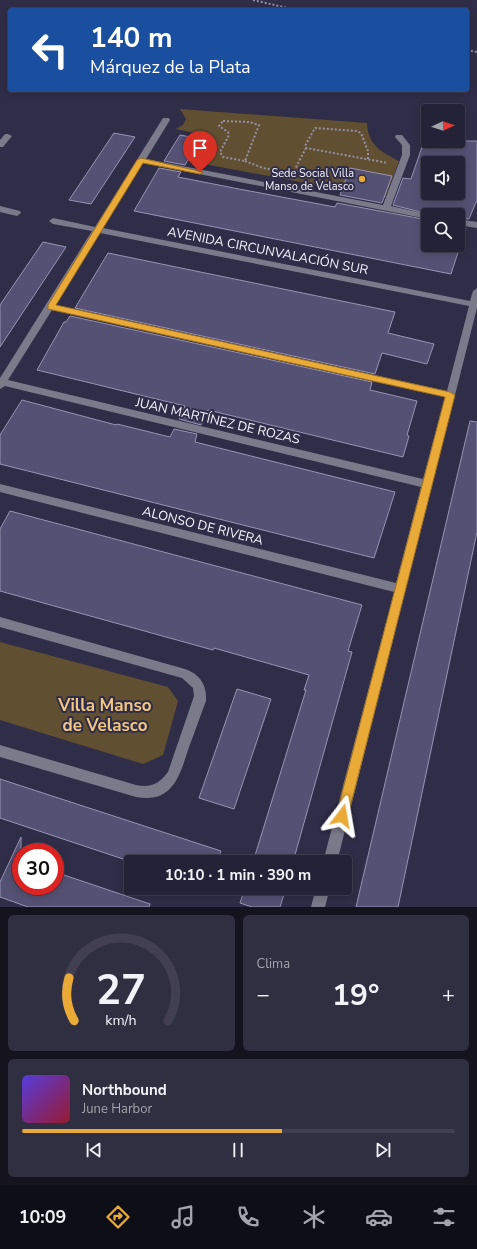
<!DOCTYPE html>
<html lang="es">
<meta charset="utf-8">
<style>
body{margin:0;font-family:"Nunito Sans",sans-serif;background:#302f42;color:#f1f3f6;height:100vh;display:flex;flex-direction:column;font-size:15px;white-space:nowrap}
*{box-sizing:border-box;margin:0}
p{font-size:13px;color:#a3a4ad}
.icon{flex:none;width:22px;height:22px;fill:none;stroke:currentColor;stroke-width:2;stroke-linecap:round;stroke-linejoin:round}
.map{position:relative;height:907px;overflow:hidden}
.side{display:flex;flex-direction:column;gap:8px;padding:8px;background:#14131e;flex:1}
.side>*{flex:none}
.top-card{position:absolute;left:8px;top:8px;width:461px;height:84px;border-radius:4px;box-shadow:0 2px 10px #0003,0 0 0 1px #413f51;background:#1a4fa0;color:#fff;overflow:hidden}
.needle{width:26px;rotate:87deg}
.fabs{position:absolute;left:421px;top:104px;display:grid;gap:8px}
.fabs a{display:grid;place-items:center;width:44px;height:44px;border-radius:4px;background:#242236;box-shadow:0 2px 10px #0003,0 0 0 1px #413f51;font-size:20px}
.speed{position:absolute;left:12px;top:843px;display:flex;gap:8px;font-size:20px;font-weight:700;text-align:center}
.speed>*{display:grid;place-content:center;width:52px;height:52px;border-radius:50%;background:#242236;box-shadow:0 2px 10px #0003,0 0 0 1px #413f51;line-height:1}
.speed .limit{border:6px solid #d22;background:#fff;color:#111}
.pin{position:absolute;display:grid;place-items:center;width:34px;height:34px;color:#fff;margin:-41px -17px;border-radius:50% 50% 50% 0;rotate:-45deg;box-shadow:0 0 4px #0007}
.pin .icon{rotate:45deg}
.me{position:absolute;width:44px;margin:-22px;rotate:14deg;stroke-linejoin:round;filter:drop-shadow(0 0 3px #0008)}
.turn{display:flex;align-items:center;gap:14px;height:84px;padding:0 16px;font-size:18px}
.turn .icon{width:52px;height:52px;stroke-width:2.5}
.turn b{display:block;font-size:28px;line-height:34px}
.big{font-size:30px;font-weight:700;line-height:1.1}
.side .widget{flex:1;display:flex;flex-direction:column;justify-content:center;gap:6px;min-width:0;padding:0 14px;border-radius:6px;background:#302f42}
.side .dial{align-items:center;gap:0}
.dial svg{height:104px;overflow:visible;fill:none;stroke:#413f51;stroke-width:7;stroke-linecap:round;text-anchor:middle}
.dial text{fill:#f1f3f6;stroke:none}
.song{display:flex;align-items:center;gap:12px}
.cover{width:48px;height:48px;border-radius:6px;background:linear-gradient(135deg,hsl(250 70% 55%),hsl(350 70% 35%))}
.played{height:4px;border-radius:2px;background:linear-gradient(90deg,#eaaa38 60%,#413f51 60%)}
.keys{display:flex;justify-content:space-around;direction:ltr}
.heat{display:flex;justify-content:space-between;align-items:center;font-size:22px;direction:ltr}
.side .tiles{flex:1;display:grid;gap:8px;grid-template-columns:1fr 1fr}
.widget:last-child{grid-column:span 2}
.trip{position:absolute;left:124px;top:855px;width:228px;height:40px;border-radius:4px;background:#242236;box-shadow:0 2px 10px #0003,0 0 0 1px #413f51;font-weight:700;line-height:40px;text-align:center}
.tabs{display:flex;height:64px;justify-content:space-around;align-items:center;background:#0e0e16;color:#a3a4ad}
.tabs .icon{width:28px;height:28px}
.tabs .active{color:#eaaa38}
.tabs b{font-size:18px;color:#f1f3f6}
.map>svg:first-child{display:block}
</style>
<div class="map">
<svg width="477" height="907" viewBox="0 0 477 907">
<rect width="100%" height="100%" fill="#302d48"/>
<g fill="#614f32">
<path d="M180 109 367 123C368 145 380 151 399 161L385 198 199 163 213 137 176 129 183 125 186 119Z"/>
<polygon points="0,642 168,687 178,701 163,755 143,764 0,720"/>
</g>
<g fill="#555174" stroke="#9794b4" fill-rule="evenodd">
<polygon points="114,133 135,137 91,204 69,200"/>
<polygon points="180,135 201,139 185,165 164,161"/>
<path d="M424 141H477V200L469 219 458 218V215H432L393 205 403 178 411 179ZM428 163H458V193H428Z"/>
<polygon points="159,168 181,172 178,177 239,189 335,207 337,203 428,220 428,245 458,245 458,227 466,228 451,274 134,211"/>
<polygon points="350,168 392,176 382,203 340,195"/>
<polygon points="43,242 66,247 0,347 0,305"/>
<polygon points="108,253 395,312 388,333 434,344 427,364 382,353 375,374 75,308"/>
<polygon points="70,316 372,382 370,390 417,401 407,435 409,436 403,457 208,410 201,425 179,419 185,406 37,370 64,322 66,322"/>
<polygon points="22,400 116,425 117,424 170,437 174,429 197,434 195,442 395,492 374,558 0,464 0,435"/>
<polygon points="470,421 477,422 477,532 398,907 356,907"/>
<polygon points="10,511 362,605 348,651 352,652 293,862 253,862 306,690 304,690 309,675 214,648 213,650 0,591 0,529"/>
<polygon points="237,689 271,699 234,809 199,798"/>
<polygon points="0,779 221,851 217,862 132,862 0,818"/>
<polygon points="21,837 21,886 55,886 55,872 150,904 149,907 28,907 0,897 0,882"/>
<polygon points="245,888 286,888 280,907 252,907 240,903"/>
</g>
<g fill="none" stroke-linecap="round" stroke-linejoin="round">
<g stroke="#9391a4" stroke-width="2" stroke-dasharray="2 2" stroke-linecap="butt">
<polyline points="253,0 296,10"/>
<polyline points="467,50 477,52"/>
<polygon points="223,121 249,122 259,125 245,161 223,157 220,152 229,135 228,132 219,126"/>
<polyline points="368,159 368,151 361,133 357,131 315,128 305,146 306,148 388,163"/>
<polyline points="245,161 263,168 293,173 306,148"/>
</g>
<g fill="#7b7a8b" fill-rule="evenodd">
<path d="M163 118H169L170 120 146 159 383 205 402 155V145L395 137 396 135H402L410 145V155L391 206 431 215H428V219L143 163 103 228 470 301 473 291 477 288V308L337 862H323L394 592 0 492V484L396 583 421 487 5 386 0 389V378L92 231 53 224 49 221 53 218 95 227ZM100 233 469 306 447 391 55 305ZM52 310 445 397 423 479 8 380Z"/>
<polygon points="5,134 8,134 12,136 3,147 0,147 0,140"/>
<polygon points="0,206 20,211 21,213 17,216 0,212"/>
<polygon points="458,219 477,222 477,228 458,225"/>
<path d="M0 617 185 669C200 674 207 685 206 701 200 716 195 732 189 747 180 775 173 804 136 797L0 757V745L136 785C151 788 159 784 168 772L194 696 193 688 182 678 0 627Z"/>
<polygon points="316,888 330,888 325,907 311,907"/>
</g>
</g>
<polygon fill="#eaaa38" stroke="#986e24" points="141,158 203,172 200,174 143,163 56,305 450,392 455,395 348,816 346,820 342,821 338,820 336,816 445,397 48,309 48,305 137,160"/>
<circle fill="#eaaa38" stroke="#302d48" stroke-width="1.5" cx="362" cy="179" r="4"/>
<g text-anchor="middle" stroke-width="4" stroke-linejoin="round" paint-order="stroke">
<g font-size="11" fill="#f4f3fe" stroke="#302d48" text-anchor="end">
<text x="354" y="177">Sede Social Villa<tspan x="354" dy="13">Manso de Velasco</tspan></text>
</g>
<g font-size="13" fill="#f4f3fe" stroke="#302d48">
<text transform="translate(268 250) rotate(11)" y="5">AVENIDA CIRCUNVALACIÓN SUR</text>
<text transform="translate(218 420) rotate(13)" y="5">JUAN MARTÍNEZ DE ROZAS</text>
<text transform="translate(203 525) rotate(14)" y="5">ALONSO DE RIVERA</text>
</g>
<g font-size="17" font-weight="bold" fill="#f3c782" stroke="#302d48">
<text x="105" y="711">Villa Manso<tspan x="105" dy="20">de Velasco</tspan></text>
</g>
</g>
</svg>
<div class="fabs">
<a><svg class="needle" viewBox="-14 -14 28 28"><path d="M0-13l5 13h-10z" fill="#e53935"/><path d="M0 13l5-13h-10z" fill="#a3a4ad"/></svg></a>
<a><svg class="icon" aria-label="sound" viewBox="0 0 24 24"><path d="M4 9h4l5-4v14l-5-4H4zM17 9q2 3 0 6"/></svg></a>
<a><svg class="icon" aria-label="search" viewBox="0 0 24 24"><circle cx="10" cy="10" r="6"/><path d="M15 15l6 6"/></svg></a>
</div>
<div class="speed"><div class="limit">30</div></div>
<div class="pin" style="left:200px;top:172px;background:#d93025"><svg class="icon" aria-label="arrive" viewBox="0 0 24 24"><path d="M6 21V4h12l-3 4 3 4H6"/></svg></div>
<svg class="me" style="left:342px;top:816px" viewBox="-20 -20 40 40"><path d="M0-17L14 15 0 8-14 15z" fill="#eaaa38" stroke="#fff" stroke-width="4"/></svg>
<div class="trip">10:10 · 1 min · 390 m</div>
<div class="top-card">
<div class="turn"><svg class="icon" aria-label="left" viewBox="0 0 24 24"><path d="M17 20v-9H6M10 6l-5 5 5 5"/></svg><div><b>140 m</b>Márquez de la Plata</div></div>
</div>
</div>
<section class="side">
<div class="tiles">
<div class="widget dial"><svg viewBox="0 0 100 80">
<path d="M14 69A42 42 0 1 1 86 69"/>
<path d="M14 69A42 42 0 0 1 10 36" stroke="#eaaa38"/>
<text x="50" y="56" font-size="32" font-weight="700">27</text>
<text x="50" y="72" font-size="11">km/h</text>
</svg></div>
<div class="widget"><p>Clima</p>
<div class="heat"><a>−</a><b class="big">19°</b><a>+</a></div>
</div>
<div class="widget">
<div class="song"><i class="cover"></i><div><b>Northbound</b><p>June Harbor</p></div></div>
<div class="played"></div>
<div class="keys"><svg class="icon" aria-label="previous" viewBox="0 0 24 24"><path d="M18 5L8 12l10 7zM5 5v14"/></svg><svg class="icon" aria-label="pause" viewBox="0 0 24 24"><path d="M8 5v14M16 5v14"/></svg><svg class="icon" aria-label="next" viewBox="0 0 24 24"><path d="M6 5l10 7-10 7zM19 5v14"/></svg></div>
</div>
</div>
</section>
<nav class="tabs">
<b>10:09</b>
<svg class="icon active" aria-label="directions" viewBox="0 0 24 24"><path d="M12 3l9 9-9 9-9-9zM9 14v-3h6M13 9l2 2-2 2"/></svg>
<svg class="icon" aria-label="music" viewBox="0 0 24 24"><path d="M9 18V5l10-2v13"/><circle cx="6" cy="18" r="3"/><circle cx="16" cy="16" r="3"/></svg>
<svg class="icon" aria-label="phone" viewBox="0 0 24 24"><path d="M5 4h4l2 5-3 2q2 4 5 5l2-3 5 2v4C11 20 4 13 5 4z"/></svg>
<svg class="icon" aria-label="climate" viewBox="0 0 24 24"><path d="M12 3v18M4 7l16 10M4 17L20 7"/></svg>
<svg class="icon" aria-label="car" viewBox="0 0 24 24"><path d="M5 17H2v-5l4-1 3-4h7l3 4 3 1v5h-3M9 17h6M6 11h13"/><circle cx="7" cy="17" r="2"/><circle cx="17" cy="17" r="2"/></svg>
<svg class="icon" aria-label="filters" viewBox="0 0 24 24"><path d="M4 7h16M4 17h16"/><circle cx="9" cy="7" r="2"/><circle cx="15" cy="17" r="2"/></svg>
</nav>
